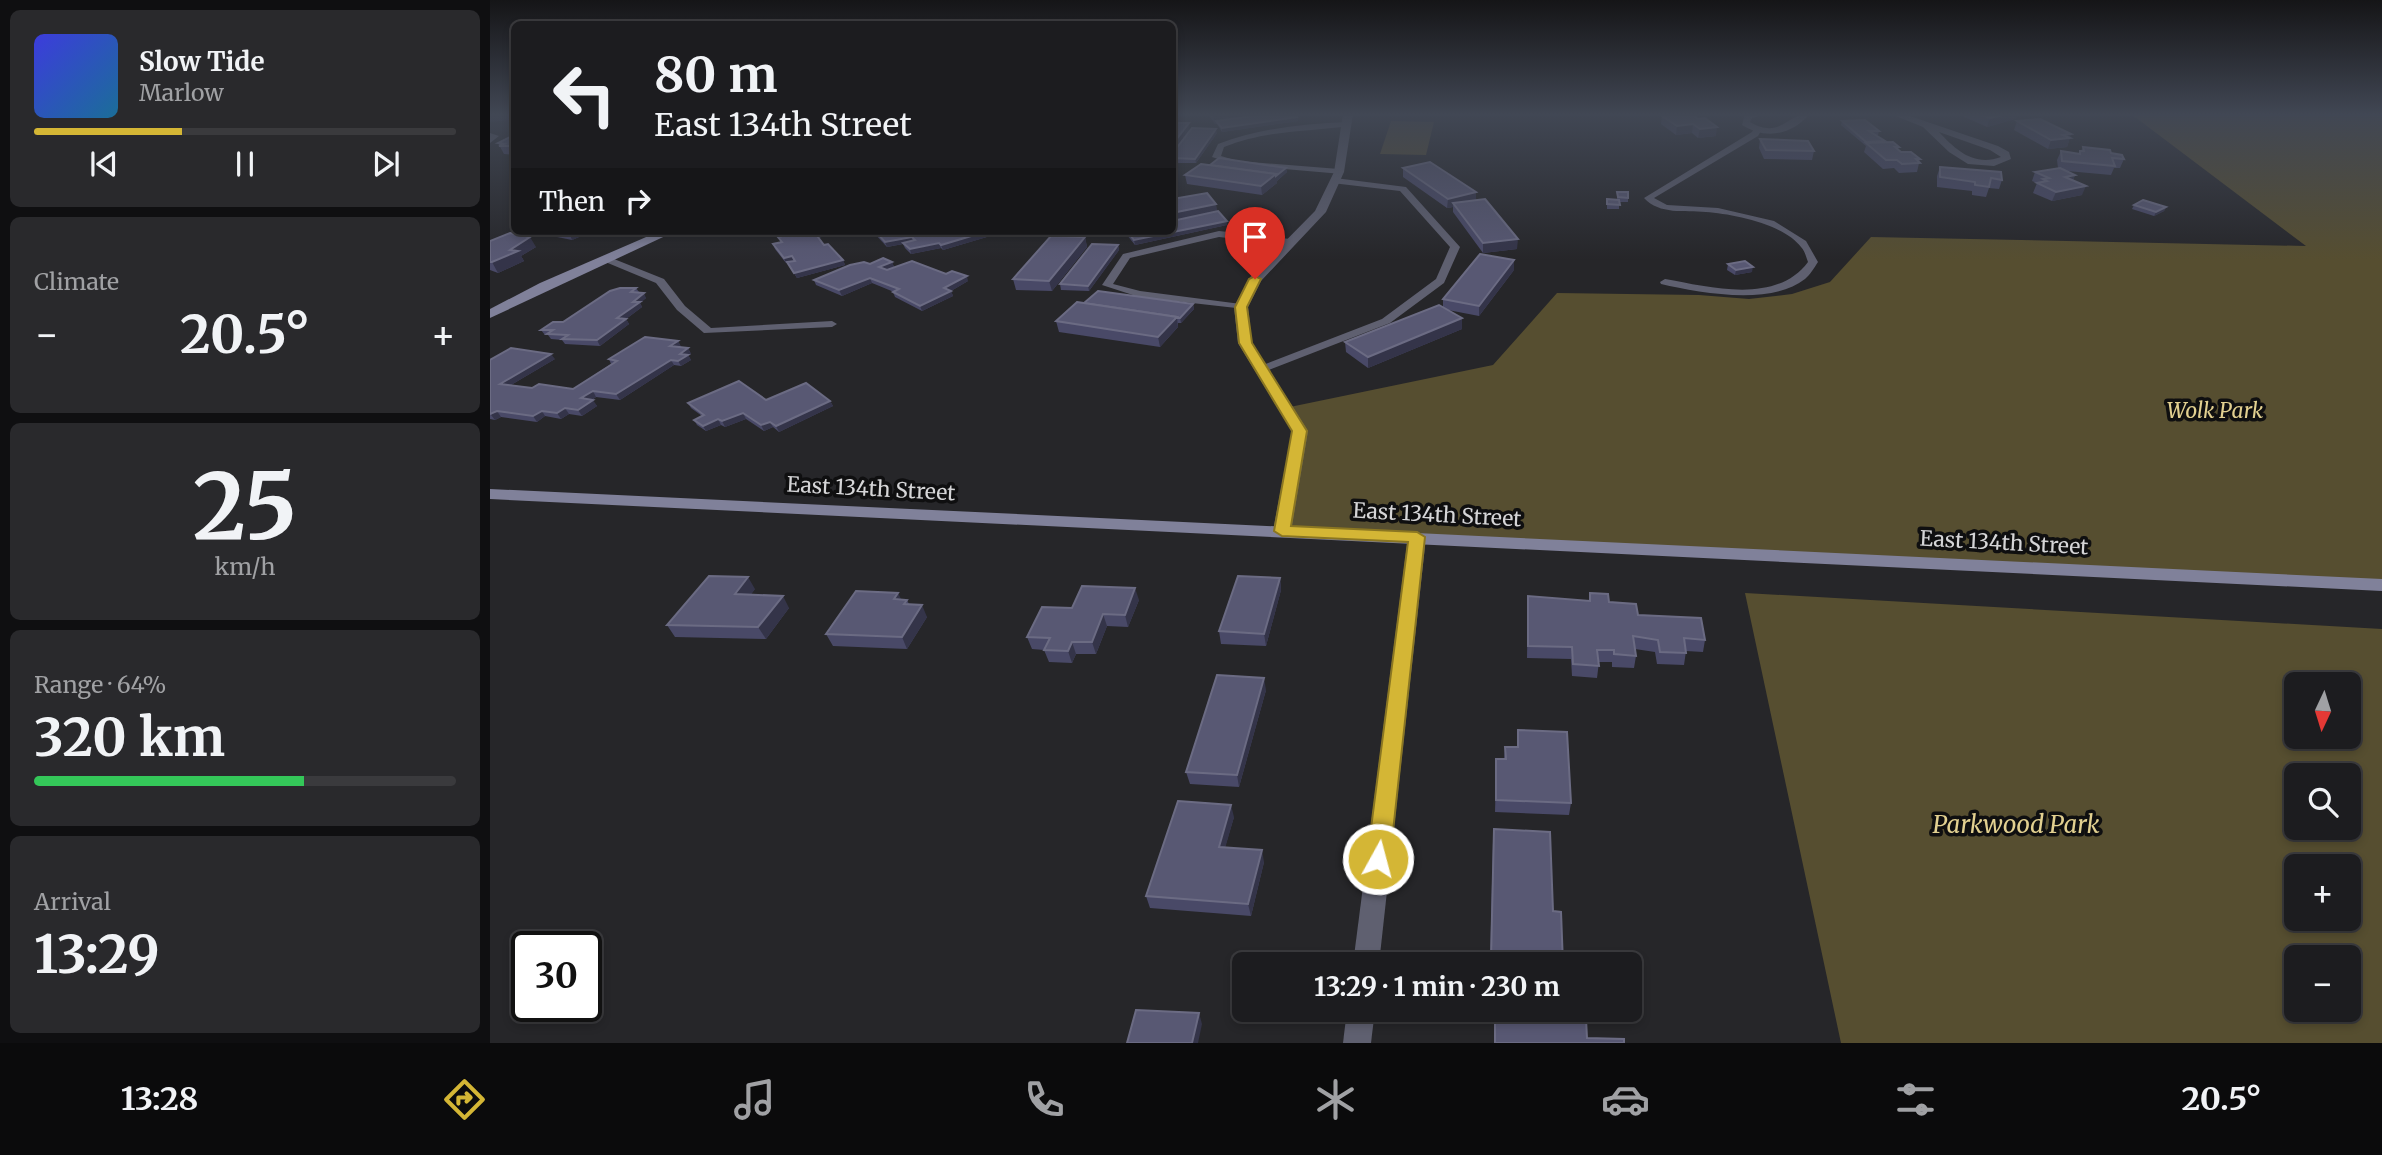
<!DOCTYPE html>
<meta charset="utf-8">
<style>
body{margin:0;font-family:Merriweather,serif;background:#29292c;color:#f1f3f6;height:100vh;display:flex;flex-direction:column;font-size:26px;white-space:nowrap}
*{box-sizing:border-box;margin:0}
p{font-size:23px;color:#a0a1a4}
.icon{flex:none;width:38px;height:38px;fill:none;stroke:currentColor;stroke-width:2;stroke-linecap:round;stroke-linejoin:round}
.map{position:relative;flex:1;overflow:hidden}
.drawer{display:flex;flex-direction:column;gap:10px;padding:10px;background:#0f0f11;width:490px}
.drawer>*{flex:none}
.hud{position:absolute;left:21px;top:21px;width:665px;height:214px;border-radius:10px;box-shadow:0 4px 10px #0003,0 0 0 2px #3a3a3d;background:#1c1c1f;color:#f1f3f6;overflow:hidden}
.needle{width:46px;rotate:184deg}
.controls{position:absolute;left:1794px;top:672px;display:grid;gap:14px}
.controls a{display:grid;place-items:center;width:77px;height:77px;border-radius:10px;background:#1c1c1f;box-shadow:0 4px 10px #0003,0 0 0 2px #3a3a3d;font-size:35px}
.speed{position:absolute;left:21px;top:931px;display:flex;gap:14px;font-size:35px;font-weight:700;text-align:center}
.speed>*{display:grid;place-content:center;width:91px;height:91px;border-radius:50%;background:#1c1c1f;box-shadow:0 4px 10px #0003,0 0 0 2px #3a3a3d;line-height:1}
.speed .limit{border:4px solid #111;border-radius:10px;background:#fff;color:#111}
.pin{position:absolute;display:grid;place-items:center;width:60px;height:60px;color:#fff;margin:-72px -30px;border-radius:50% 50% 50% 0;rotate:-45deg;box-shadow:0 0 7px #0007}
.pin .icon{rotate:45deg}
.me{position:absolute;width:77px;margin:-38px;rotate:7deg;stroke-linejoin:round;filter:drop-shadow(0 0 5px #0008)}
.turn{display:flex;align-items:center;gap:24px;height:147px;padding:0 28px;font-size:32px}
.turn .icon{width:91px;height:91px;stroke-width:2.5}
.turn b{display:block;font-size:49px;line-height:60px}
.then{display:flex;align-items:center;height:66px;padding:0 28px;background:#0003;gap:14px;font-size:26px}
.big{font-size:52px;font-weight:700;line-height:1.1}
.drawer .widget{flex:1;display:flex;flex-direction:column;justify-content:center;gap:10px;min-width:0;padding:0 24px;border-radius:10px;background:#29292c}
.drawer .dial{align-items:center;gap:0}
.dial b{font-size:91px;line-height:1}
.song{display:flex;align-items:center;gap:21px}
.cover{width:84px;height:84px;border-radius:10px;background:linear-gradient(135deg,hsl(240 70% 55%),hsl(200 70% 35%))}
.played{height:7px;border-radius:4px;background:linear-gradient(90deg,#d4b635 35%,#3a3a3d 35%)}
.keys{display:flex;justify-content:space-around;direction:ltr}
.heat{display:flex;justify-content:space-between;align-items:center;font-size:38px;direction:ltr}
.charge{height:10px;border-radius:5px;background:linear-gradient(90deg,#34c759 64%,#3a3a3d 0)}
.trip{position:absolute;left:742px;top:952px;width:410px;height:70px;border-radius:10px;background:#1c1c1f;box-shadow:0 4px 10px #0003,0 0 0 2px #3a3a3d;font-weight:700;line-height:70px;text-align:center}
.tab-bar{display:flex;height:112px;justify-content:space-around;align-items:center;background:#0b0b0c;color:#a0a1a4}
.tab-bar .icon{width:49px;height:49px}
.tab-bar .selected{color:#d4b635}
.tab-bar b{font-size:32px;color:#f1f3f6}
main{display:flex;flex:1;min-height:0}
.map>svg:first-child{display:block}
</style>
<main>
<section class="drawer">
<div class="widget">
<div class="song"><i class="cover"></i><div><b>Slow Tide</b><p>Marlow</p></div></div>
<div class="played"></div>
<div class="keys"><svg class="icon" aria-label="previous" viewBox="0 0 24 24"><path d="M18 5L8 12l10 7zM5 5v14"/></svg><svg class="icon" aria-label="pause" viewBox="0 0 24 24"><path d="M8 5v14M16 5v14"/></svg><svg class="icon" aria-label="next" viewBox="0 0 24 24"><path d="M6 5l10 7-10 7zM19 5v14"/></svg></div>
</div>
<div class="widget"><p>Climate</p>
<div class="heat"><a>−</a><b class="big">20.5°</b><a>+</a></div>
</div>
<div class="widget dial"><b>25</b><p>km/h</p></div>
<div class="widget"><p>Range · 64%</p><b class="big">320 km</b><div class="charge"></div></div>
<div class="widget"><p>Arrival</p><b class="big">13:29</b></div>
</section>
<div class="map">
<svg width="1892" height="1043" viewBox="0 0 1892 1043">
<rect width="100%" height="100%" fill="#262629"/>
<g fill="#564e30" fill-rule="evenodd">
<polygon points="1641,114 1892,114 1892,585 792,531 810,431 795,408 1003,365 1067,293 1209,295 1259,299 1302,294 1340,282 1381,237 1816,246"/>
<polygon points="901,121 944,122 936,155 890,154"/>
<path d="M1255 593 1892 629V1043H1351ZM1858 684V737H1806V684ZM1858 775V828H1806V775ZM1858 866V919H1806V866ZM1858 957V1010H1806V957Z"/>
</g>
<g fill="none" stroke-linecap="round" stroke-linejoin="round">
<g fill="#5f6070" fill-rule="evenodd">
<path d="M857 122H860V126C815 132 777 130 734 147L731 156 748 161 849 169 852 170V174L747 165 722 157 728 144C770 128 813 124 857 122Z"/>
<path d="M1265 127 1272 129 1268 136 1164 198 1177 205 1228 208 1284 221 1316 241 1328 262C1324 268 1320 275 1315 279 1281 306 1210 293 1171 284L1170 282 1175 279C1220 287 1286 305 1318 262 1316 257 1315 251 1311 247 1294 224 1243 214 1216 212 1194 210 1170 215 1154 198L1262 132Z"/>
<polygon points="0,133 9,136 0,143"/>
<polygon points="845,178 916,187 970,247 954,283 900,323 776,371 768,371 768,367 892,319 946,279 960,247 910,191 842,183 841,181"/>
<polygon points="729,231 800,239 805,242 800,245 729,237 640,258 623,284 650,291 751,304 755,305 755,309 649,297 612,285 633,254"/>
<polygon points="113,257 119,257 174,279 195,306 221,328 342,321 347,324 342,327 214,333 187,310 166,283 113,261"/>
</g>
<g fill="#5f6070" fill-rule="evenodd">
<polygon points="853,114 863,114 854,172 836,212 771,281 758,307 762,343 818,431 801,531 792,537 783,531 802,431 748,343 744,307 761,276 825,211 844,172"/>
<path d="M1255 114H1275L1262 118 1260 122C1291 140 1296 113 1320 114 1301 135 1276 140 1252 125Z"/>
<path d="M1401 114H1414L1508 146 1519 152 1521 159 1504 166 1478 164 1459 152 1433 127ZM1449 132 1500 150 1511 157C1484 167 1466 150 1449 132Z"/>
<polygon points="927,531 936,537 889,964 863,964 918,537"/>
<polygon points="857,1010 885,1010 881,1043 853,1043"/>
</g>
<g fill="#80819a" fill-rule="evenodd">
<polygon points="170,231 186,231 0,318 0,309 50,283"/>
<polygon points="0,489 1892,579 1892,591 0,499"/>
</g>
</g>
<g fill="#494967">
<polygon points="718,114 804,114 807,117 808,121 732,132 727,124 725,124"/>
<polygon points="1190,114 1226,136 1208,138 1202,133 1186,135 1171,124 1172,116"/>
<polygon points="1468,114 1527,114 1525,119 1497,127"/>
<polygon points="1352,121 1389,131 1388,135 1386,135 1395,141 1394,143 1409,147 1408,150 1411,152 1430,159 1427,172 1409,173 1404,168 1393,169 1374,152 1376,146 1351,125"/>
<polygon points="1527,121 1581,134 1577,147 1558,149 1524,130"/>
<polygon points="682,123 700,130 727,133 706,163 682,163"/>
<polygon points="24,135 24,155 14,154 8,143"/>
<polygon points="1270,139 1324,151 1322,160 1274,159 1269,148"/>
<polygon points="1593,147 1621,153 1634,159 1630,168 1624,168 1621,175 1577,171 1585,175 1583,180 1592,195 1562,201 1543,193 1547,183 1542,181 1545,172 1568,168 1567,160 1571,151 1589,154 1590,151 1591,151"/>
<polygon points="720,165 796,168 797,172 787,181 787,183 772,195 697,184 695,175"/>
<polygon points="1450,167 1512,180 1509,189 1499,188 1496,197 1482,195 1482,191 1447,187 1447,176"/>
<polygon points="913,168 986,200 1027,249 993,253 963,212 963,207 957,208 913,177"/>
<polygon points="1127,192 1138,198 1138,202 1129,202 1129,209 1117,209 1117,199 1127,200"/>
<polygon points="1644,205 1676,207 1674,211 1664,216 1642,209"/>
<polygon points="727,211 737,221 737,225 645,245 637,235 637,232 634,233 633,231 682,231"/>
<polygon points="50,231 103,231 82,240 67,237 65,235 50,232"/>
<polygon points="361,231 517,231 453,250 451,248 421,254 415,248 413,244 397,247 384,233 364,235"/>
<polygon points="339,235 328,238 334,245 353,260 355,265 307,278 297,262 304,261 296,263 285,249 283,244 291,243 288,237"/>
<polygon points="595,237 597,247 562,291 526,290 523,279"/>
<polygon points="0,241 46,247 31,256 34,261 8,273 0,270"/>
<polygon points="628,245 629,250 599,291 571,290 570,284"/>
<polygon points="402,262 404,267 478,281 461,291 463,296 432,311 405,297 403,292 404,292 382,283 352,296 326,285 324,280 380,264"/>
<polygon points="1238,264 1262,272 1245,275 1237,270"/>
<polygon points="1024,270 989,316 958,310 972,329 878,368 856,352 855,342 953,307 953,299"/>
<polygon points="146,288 149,292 156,298 150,303 152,307 136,319 139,324 110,346 75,344 72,340 61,339 58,335 55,335 51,330 73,322"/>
<polygon points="703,304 704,309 691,323 688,323 688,327 670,347 569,332 566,321"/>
<polygon points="188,341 191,347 190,347 198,348 201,354 198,355 201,360 191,366 184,365 130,400 106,397 102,400 107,406 92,416 79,414 71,419 55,416 47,422 11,417 5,420 0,419 0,360 65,359 21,385 42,388 83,389 121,364 119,359"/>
<polygon points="276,400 340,401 343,406 289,432 283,427 274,431 256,419 235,427 231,425 216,431 207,425 204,420 212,416 201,408 198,403"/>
<polygon points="790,578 791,590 776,646 731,644 729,631"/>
<polygon points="265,589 261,594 299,608 276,639 185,637 177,625"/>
<polygon points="1100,593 1148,615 1215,640 1213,652 1196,651 1194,665 1167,664 1165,652 1145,649 1146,656 1144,668 1122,667 1122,662 1109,662 1107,678 1082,676 1081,659 1037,658 1038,596 1099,601"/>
<polygon points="411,599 417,600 419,604 437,617 417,649 343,646 336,634"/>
<polygon points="649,600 638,627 617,626 606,654 586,654 582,663 559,662 554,650 542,649 537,637 582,608"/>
<polygon points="776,690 749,787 700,784 696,772"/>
<polygon points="1028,730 1081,803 1079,815 1005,812 1006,771 1014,759 1015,747 1027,747"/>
<polygon points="744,817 735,847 774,862 761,916 660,908 656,896"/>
<polygon points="1003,841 1063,911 1073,964 1000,964"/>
</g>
<g fill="#343449">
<polygon points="0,114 24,114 24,119 21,120 0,122"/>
<polygon points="736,114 798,114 726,121 727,123 725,124 723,115"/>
<polygon points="1517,114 1527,114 1525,119 1497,127 1500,118"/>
<polygon points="807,117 808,121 732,132 732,128"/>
<polygon points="699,123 700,132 682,155 682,145"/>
<polygon points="1203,124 1202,133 1186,135 1187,126"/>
<polygon points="1227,127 1226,136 1208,138 1210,129"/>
<polygon points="726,129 727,133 706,163 705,159"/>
<polygon points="1581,134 1577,147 1558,149 1561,140 1573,135"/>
<polygon points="796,168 797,172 787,181 787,183 772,195 771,186"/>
<polygon points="1585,175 1582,184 1575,177"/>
<polygon points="1596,186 1592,195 1562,201 1566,192"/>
<polygon points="986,192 986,201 963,203 963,207 957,208 958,199"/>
<polygon points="726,204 728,214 682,223 682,213"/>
<polygon points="1676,207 1674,211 1664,216 1666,212"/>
<polygon points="737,221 737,225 645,245 644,240"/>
<polygon points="90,231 103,231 82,240 80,235"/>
<polygon points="335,231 338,231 339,235 327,238 325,233"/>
<polygon points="363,231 384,231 384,233 364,235"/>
<polygon points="498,231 517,231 453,250 451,245"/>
<polygon points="40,237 46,247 31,256 34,261 8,273 2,262"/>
<polygon points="422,237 423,242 397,247 395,242"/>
<polygon points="595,237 597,247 562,291 559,281"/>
<polygon points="1028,239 1027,249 993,253 993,243"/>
<polygon points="449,243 451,248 421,254 420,249"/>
<polygon points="628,245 629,250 599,291 598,286"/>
<polygon points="302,256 304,261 296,263 294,258"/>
<polygon points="353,260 355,265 307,278 304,273"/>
<polygon points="1024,260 1024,270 989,316 989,306"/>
<polygon points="402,262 404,267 391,272 389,267"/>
<polygon points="1263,267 1262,272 1245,275 1246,270"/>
<polygon points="477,276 478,281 456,294 454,288"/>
<polygon points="380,278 382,283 352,296 349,290"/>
<polygon points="461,291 463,296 432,311 430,306"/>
<polygon points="154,293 156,298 150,303 152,307 136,319 139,324 110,346 107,340 143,302"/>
<polygon points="703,304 704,309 691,323 690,318"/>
<polygon points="687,317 688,327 670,347 668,337"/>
<polygon points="972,318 972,329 878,368 878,357"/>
<polygon points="188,341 191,347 183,352 180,346"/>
<polygon points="198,348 201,354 198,355 201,360 191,366 188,361 190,354"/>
<polygon points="61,354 65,359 14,389 10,384"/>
<polygon points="181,360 184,365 130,400 126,394"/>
<polygon points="103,391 106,397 95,404 91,398"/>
<polygon points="103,400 107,406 92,416 88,410"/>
<polygon points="340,401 343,406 289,432 286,426"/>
<polygon points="75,408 79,414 71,419 67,413"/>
<polygon points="7,411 11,417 5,420 1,415"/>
<polygon points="52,411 55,416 47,422 43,416"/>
<polygon points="253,413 256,419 235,427 232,421"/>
<polygon points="228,419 231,425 216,431 213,426"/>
<polygon points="280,422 283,427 274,431 271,425"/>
<polygon points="258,577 265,589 252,606 245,594"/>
<polygon points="790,578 791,590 776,646 774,634"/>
<polygon points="645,588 649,600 638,627 635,615"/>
<polygon points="408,593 414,605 404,599"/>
<polygon points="293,596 299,608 276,639 268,627"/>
<polygon points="432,605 437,617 417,649 412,637"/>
<polygon points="613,614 617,626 606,654 602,642"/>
<polygon points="582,642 586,654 582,663 578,651"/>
<polygon points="774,678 776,690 749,787 747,775"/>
<polygon points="741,805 744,817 732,859 729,847"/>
<polygon points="772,850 774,862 761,916 758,904"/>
<polygon points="709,1013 712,1024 708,1043 702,1043"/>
</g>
<g fill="#585873" stroke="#6b6b83" stroke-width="2">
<polygon points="778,114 804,114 807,117 732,128 726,121"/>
<polygon points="1190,114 1203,114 1208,119 1215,118 1227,127 1210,129 1203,124 1187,126 1172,116"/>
<polygon points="1489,114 1517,114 1500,118"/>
<polygon points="1550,119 1581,134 1573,135 1580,138 1561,140 1527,121"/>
<polygon points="1375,120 1389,131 1379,131 1395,141 1376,142 1352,121"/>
<polygon points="682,123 699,123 682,145"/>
<polygon points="702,128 726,129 705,159 682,158 682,154"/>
<polygon points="24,135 24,146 9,146 14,144 8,143"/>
<polygon points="1270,139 1318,141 1324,151 1276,150"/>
<polygon points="1403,142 1409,147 1405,147 1411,152 1421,152 1430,159 1426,159 1430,163 1412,164 1407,160 1396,160 1376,143"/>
<polygon points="1593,147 1620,150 1621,153 1632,155 1634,159 1622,158 1625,166 1572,161 1571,151 1590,154 1590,151 1594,151"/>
<polygon points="729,158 796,168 786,176 786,174 720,165"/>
<polygon points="940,162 986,192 958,199 913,168"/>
<polygon points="711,164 786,174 771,186 695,175"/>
<polygon points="1450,167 1511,172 1512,180 1501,178 1499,187 1485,185 1485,182 1450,177"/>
<polygon points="1570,168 1585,175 1575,177 1596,186 1566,192 1547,183 1557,181 1553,179 1559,178 1545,172"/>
<polygon points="1127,192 1138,192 1138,198 1128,197"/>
<polygon points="717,193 726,204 682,213 682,199"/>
<polygon points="995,199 1028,239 993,243 963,203"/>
<polygon points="1117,199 1129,200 1130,205 1117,204"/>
<polygon points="1653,200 1676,207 1666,212 1644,205"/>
<polygon points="728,211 737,221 644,240 637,231 682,231 682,221"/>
<polygon points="67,231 90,231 80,235 64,232"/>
<polygon points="313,231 335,231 325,233 334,245 338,244 353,260 304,273 297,262 305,261 302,256 294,258 283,244 292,242 288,237"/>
<polygon points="385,231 498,231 451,245 449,243 420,249 413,243 425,240 422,237 395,242"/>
<polygon points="20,233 40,237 20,250 28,251 2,262 0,262 0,241"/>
<polygon points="561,236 595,237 559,281 523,279"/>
<polygon points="602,244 628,245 598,286 570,284"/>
<polygon points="990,254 1024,260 989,306 953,299"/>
<polygon points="393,258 402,262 389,267 397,270 422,261 456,274 462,271 477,276 454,288 461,291 430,306 403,292 409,289 380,278 349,290 324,280 360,265 374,262 380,264"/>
<polygon points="1255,261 1263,267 1246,270 1238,264"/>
<polygon points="130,288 146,288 141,292 154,293 143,302 150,302 127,318 136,319 107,340 72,339 78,335 57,334 63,330 51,330 63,322 73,322 120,291"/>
<polygon points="608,291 703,304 690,318 686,318 687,317 594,303"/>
<polygon points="587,302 687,317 668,337 566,321"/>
<polygon points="949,305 972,318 878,357 855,342"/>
<polygon points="155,337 188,341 180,346 198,348 190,354 198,355 188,361 181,360 126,394 103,391 91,398 103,400 88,410 75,408 67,413 52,411 43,416 7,411 0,414 0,360 21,348 61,354 10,384 42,388 49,384 83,389 127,361 119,359"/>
<polygon points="249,381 276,400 316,383 340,401 286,426 280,422 271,425 253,413 232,421 228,419 213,426 204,420 214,415 198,403"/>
<polygon points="219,576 258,577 245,594 293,596 268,627 177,625"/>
<polygon points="748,576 790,578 774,634 729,631"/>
<polygon points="592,586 645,588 635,615 613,614 602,642 582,642 578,651 554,650 560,638 537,637 552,607 582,608"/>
<polygon points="366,591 408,593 404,599 417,600 414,604 432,605 412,637 336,634"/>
<polygon points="1100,593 1118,594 1119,602 1146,604 1148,615 1211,618 1215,640 1194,638 1196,653 1170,652 1168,640 1143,636 1146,656 1124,654 1124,650 1107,650 1109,666 1083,664 1082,647 1038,646 1038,596 1100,601"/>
<polygon points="727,675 774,678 747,775 696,772"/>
<polygon points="1028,730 1077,732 1081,803 1006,800 1006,759 1016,759 1015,747 1028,747"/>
<polygon points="688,801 741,805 729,847 772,850 758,904 656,896"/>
<polygon points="1004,829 1060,832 1063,911 1071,912 1073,964 1001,959"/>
<polygon points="646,1010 709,1013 702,1043 637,1043"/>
<polygon points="1005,1013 1096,1019 1097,1038 1134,1039 1134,1043 1005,1043"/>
</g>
<linearGradient id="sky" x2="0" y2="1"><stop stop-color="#151517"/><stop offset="0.44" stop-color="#414754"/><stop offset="1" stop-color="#414754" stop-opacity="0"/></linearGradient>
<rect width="1892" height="260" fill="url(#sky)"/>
<polygon fill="#d4b635" stroke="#8a7622" stroke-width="2" points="765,276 771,279 757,307 762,343 817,431 801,526 927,532 935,537 900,859 896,866 888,869 881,866 877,859 918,542 792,536 784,531 802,431 749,343 745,307 759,279"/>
<g text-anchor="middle" stroke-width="7" stroke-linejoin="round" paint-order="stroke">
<g font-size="21" font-style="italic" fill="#e2d090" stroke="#0f0f10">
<text x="1725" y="418">Wolk Park</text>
</g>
<g font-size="21" fill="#d5d5d7" stroke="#0f0f10">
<text transform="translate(381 489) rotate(3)" y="7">East 134th Street</text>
<text transform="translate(947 515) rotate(3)" y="7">East 134th Street</text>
<text transform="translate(1514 543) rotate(3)" y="7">East 134th Street</text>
</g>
<g font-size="24" font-style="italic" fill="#e2d090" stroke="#0f0f10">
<text x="1526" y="833">Parkwood Park</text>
</g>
</g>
</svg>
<div class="controls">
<a><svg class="needle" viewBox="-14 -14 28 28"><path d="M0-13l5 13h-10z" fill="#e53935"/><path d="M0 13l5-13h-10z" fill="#a0a1a4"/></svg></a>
<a><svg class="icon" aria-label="search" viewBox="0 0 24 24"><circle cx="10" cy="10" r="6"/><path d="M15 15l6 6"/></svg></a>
<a>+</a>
<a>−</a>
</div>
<div class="speed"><div class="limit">30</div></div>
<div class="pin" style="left:765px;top:279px;background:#d93025"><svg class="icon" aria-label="arrive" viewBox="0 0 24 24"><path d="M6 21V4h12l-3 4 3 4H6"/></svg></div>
<svg class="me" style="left:888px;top:859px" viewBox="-20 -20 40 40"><circle r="17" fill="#d4b635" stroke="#fff" stroke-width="3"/><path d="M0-11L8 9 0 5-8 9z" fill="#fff"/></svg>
<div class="trip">13:29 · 1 min · 230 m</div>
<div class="hud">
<div class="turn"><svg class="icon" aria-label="left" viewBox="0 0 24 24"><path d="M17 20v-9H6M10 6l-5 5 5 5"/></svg><div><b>80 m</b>East 134th Street</div></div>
<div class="then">Then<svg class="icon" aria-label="right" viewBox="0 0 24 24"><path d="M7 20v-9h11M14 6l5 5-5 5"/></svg></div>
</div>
</div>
</main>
<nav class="tab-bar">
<b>13:28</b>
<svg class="icon selected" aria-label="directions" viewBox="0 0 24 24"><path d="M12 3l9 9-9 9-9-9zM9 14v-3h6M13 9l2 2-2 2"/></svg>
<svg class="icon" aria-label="music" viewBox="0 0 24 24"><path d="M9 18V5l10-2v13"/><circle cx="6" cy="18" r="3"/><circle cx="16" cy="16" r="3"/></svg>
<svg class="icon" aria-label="phone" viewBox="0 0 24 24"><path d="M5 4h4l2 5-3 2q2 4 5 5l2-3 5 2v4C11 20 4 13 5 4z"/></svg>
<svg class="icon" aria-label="climate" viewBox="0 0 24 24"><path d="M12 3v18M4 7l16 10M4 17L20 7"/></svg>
<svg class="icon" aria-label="car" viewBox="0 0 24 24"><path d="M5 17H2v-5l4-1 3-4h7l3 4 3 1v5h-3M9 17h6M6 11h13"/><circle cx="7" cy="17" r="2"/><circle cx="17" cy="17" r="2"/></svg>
<svg class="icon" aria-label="filters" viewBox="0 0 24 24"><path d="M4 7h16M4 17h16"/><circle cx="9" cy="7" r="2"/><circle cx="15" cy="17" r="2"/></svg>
<b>20.5°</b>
</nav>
